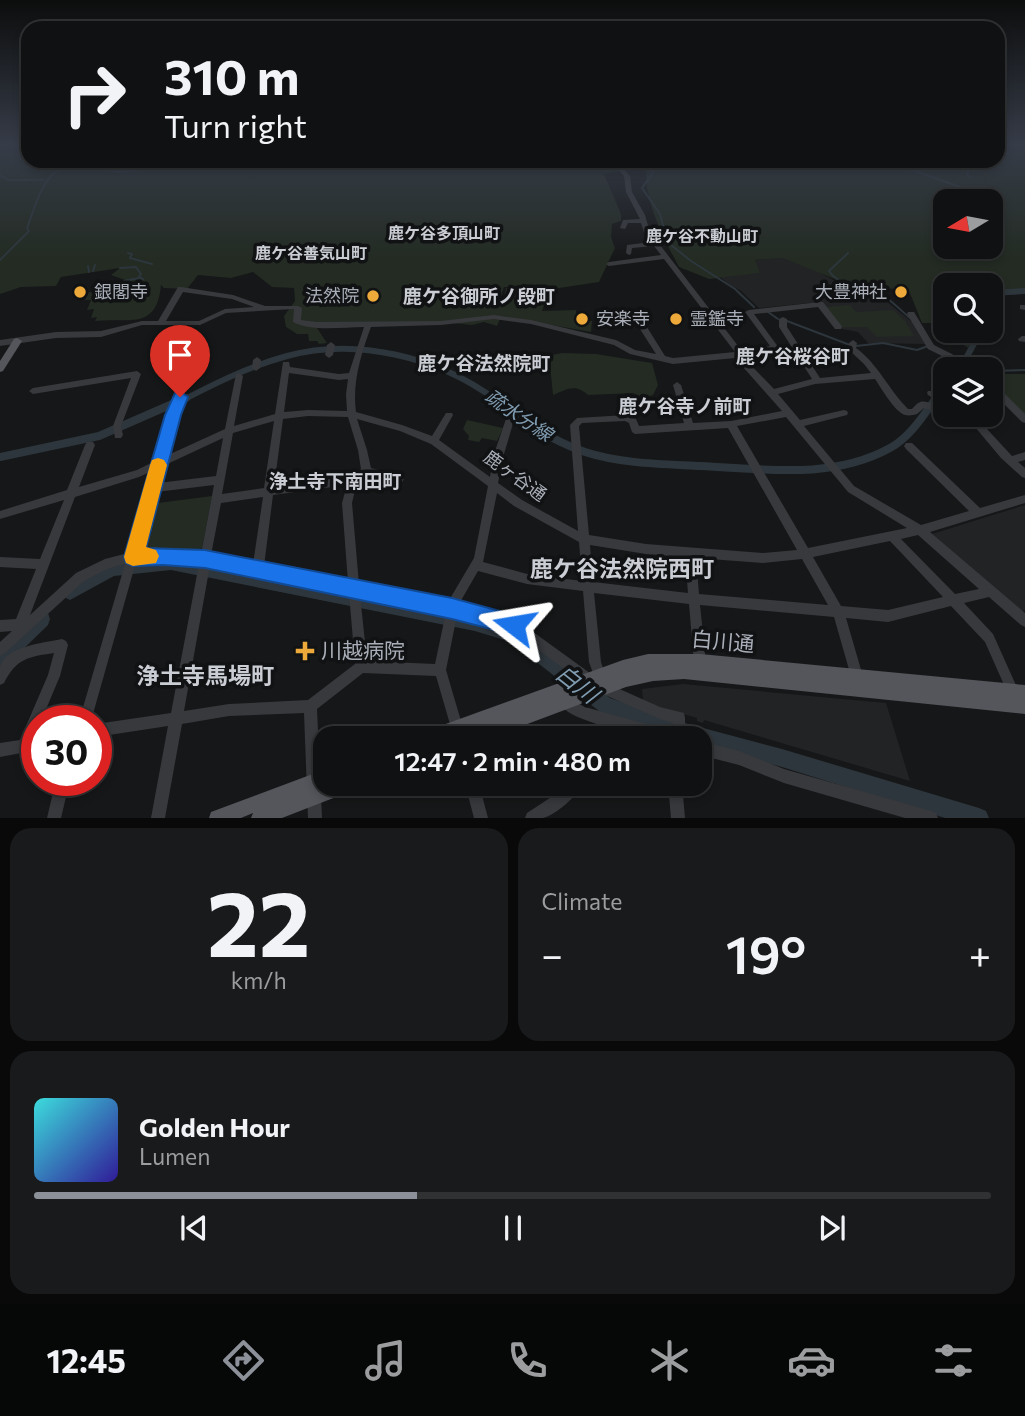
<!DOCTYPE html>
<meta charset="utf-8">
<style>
body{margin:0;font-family:Commissioner,"Noto Sans JP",sans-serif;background:#191a1b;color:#f1f3f6;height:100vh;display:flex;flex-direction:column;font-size:26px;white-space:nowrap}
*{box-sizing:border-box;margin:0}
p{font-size:23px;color:#9c9d9f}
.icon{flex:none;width:38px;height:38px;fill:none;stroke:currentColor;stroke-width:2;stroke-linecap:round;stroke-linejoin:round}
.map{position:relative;height:818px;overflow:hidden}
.panel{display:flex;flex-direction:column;gap:10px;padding:10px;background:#09090a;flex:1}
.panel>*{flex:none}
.banner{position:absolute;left:21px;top:21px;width:984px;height:147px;border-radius:21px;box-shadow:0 4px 10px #0003,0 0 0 2px #303132;background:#101112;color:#f1f3f6;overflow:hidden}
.needle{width:46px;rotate:260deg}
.buttons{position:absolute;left:933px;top:189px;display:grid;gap:14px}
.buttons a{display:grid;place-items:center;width:70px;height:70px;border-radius:14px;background:#101112;box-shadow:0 4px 10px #0003,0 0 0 2px #303132;font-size:35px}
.speed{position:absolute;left:21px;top:705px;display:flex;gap:14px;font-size:35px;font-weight:700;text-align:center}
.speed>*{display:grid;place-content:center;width:91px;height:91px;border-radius:50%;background:#101112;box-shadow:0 4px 10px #0003,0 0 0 2px #303132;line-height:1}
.speed .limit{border:10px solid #d22;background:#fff;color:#111}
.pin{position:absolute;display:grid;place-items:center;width:60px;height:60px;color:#fff;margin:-72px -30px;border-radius:50% 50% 50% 0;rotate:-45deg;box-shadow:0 0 7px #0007}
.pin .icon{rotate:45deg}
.me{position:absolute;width:77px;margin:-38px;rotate:284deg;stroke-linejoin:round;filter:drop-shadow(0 0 5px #0008)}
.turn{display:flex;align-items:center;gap:24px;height:147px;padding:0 28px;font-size:32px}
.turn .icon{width:91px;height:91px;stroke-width:2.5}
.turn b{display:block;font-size:49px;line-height:60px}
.big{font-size:52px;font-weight:600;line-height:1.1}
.panel .tile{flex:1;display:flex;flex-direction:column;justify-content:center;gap:10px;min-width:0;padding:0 24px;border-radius:21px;background:#191a1b}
.panel .dial{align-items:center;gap:0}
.dial b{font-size:91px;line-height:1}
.song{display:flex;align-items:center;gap:21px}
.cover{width:84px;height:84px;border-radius:10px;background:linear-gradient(135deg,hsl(180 70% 55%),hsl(250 70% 35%))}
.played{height:7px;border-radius:4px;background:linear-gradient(90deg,#8c9099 40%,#303132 40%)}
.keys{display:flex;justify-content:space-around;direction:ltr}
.heat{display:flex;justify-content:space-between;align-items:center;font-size:38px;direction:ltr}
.panel .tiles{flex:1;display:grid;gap:10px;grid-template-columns:1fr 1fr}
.tile:last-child{grid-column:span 2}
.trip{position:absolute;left:313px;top:726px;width:399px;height:70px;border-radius:21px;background:#101112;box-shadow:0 4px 10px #0003,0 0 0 2px #303132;font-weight:600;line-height:70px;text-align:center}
.menu{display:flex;height:112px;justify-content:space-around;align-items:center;background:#060707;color:#9c9d9f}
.menu .icon{width:49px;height:49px}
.menu .on{color:#8c9099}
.menu b{font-size:32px;color:#f1f3f6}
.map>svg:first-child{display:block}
</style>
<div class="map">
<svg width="1025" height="818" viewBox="0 0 1025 818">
<rect width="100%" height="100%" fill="#161718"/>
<g fill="#222325">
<polygon points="776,258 792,258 841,284 870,288 912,322 925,344 868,343 858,332 842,329 819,302 759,308 740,290 731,286 721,278 727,263"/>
<polygon points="1025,505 1025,610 1021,612 932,534"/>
<polygon points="683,684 886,703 910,781 704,720 703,723 697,721 697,718 643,702 642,689"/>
</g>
<g fill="#232b23" fill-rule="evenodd">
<path d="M0 145H28V161H998V145H1025V290L991 293 990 285H945V331H977L968 348 931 323H922L909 291 842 282 783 258 755 260 760 273 709 279 679 267C663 237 646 205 646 171L624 163 617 164 621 171 604 174 621 214V221L612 224 611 237 615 248 599 282 546 290 504 287 500 299 505 303 503 300 506 288 549 292 542 311 576 310V320L592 321 591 332 501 316 497 326 484 322 472 325 442 322 315 325 327 343 319 344 317 341H309L308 334H297L286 327 284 316 295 301 294 288 272 287 253 272 231 278 198 275 187 289 164 288 161 285C157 332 127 317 95 321L97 317 91 318 94 309 87 310 91 300H85L89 292 99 293 98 298 109 296 114 286 125 280 111 275 120 268 61 277 56 286 21 287 0 294ZM945 201H990V247H945Z"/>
<polygon points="850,305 856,312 893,310 905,321 914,336 877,337 867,327 842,327 826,307"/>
<path d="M562 353 596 354 652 363 658 385 653 395 644 398 633 393 588 395C574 383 567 390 553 395L550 365 552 355Z"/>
<polygon points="991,374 1025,374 1025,417 991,381"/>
<polygon points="467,420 503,428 497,441 482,438 479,442 468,440 469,436 463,429"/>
<polygon points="212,496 202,548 194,552 138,550 150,504"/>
</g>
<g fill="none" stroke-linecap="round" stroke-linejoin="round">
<g stroke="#2d363c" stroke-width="2">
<polyline points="52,161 58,168"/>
<polyline points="649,161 653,173 642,188 660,214 666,236 671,245 691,261 735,289 754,307"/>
<path d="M104 162 103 168C124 177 143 168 163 161"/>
<polyline points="910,169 987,197"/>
<polyline points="0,175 8,180 43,180"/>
<polyline points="970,177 967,174 971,166 981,164 982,161"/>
<polyline points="128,253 132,254 130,258 152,264"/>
<path d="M848 253 829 271C840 287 854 280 869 287 885 294 897 307 910 318"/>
<path d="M0 260 29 231 27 228C37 203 42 170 73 164 84 162 95 163 106 161"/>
<polyline points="88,266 89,272"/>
<polyline points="120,268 136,267 141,274 139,277 143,279"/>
<polyline points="93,271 95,265"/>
<polyline points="124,281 139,278"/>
<polyline points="768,312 778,319"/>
<polyline points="787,321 850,345"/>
<polyline points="856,346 883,343 917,350 928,346"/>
<polyline points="990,371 1025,370"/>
</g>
<g stroke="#2d363c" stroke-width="6">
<polyline points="990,293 1025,291"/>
<polyline points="960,369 981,331"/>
<path d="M183 400C216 383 250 366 287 356 356 337 439 357 496 400"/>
<polyline points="935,400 945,387"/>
</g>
<g stroke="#2d363c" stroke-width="8">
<path d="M494 398C523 421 550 440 585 452 622 464 663 464 701 466 764 469 832 480 890 448 910 437 923 416 936 398"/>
<polyline points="0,457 99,436 186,398"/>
</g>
<g fill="#2d363c" fill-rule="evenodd">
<polygon points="171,556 475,615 515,627 521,629 610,698 688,724 782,749 979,808 986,811 989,818 945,818 782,767 700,745 700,738 677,738 605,714 599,711 511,642 475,631 171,570 114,576 70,600 64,597 62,592 64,587 112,562"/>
<polygon points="42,611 48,613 50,619 48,625 6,666 0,668 0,648 36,613"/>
</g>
<g fill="#38393d" fill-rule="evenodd">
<path d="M628 161H635L622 167 630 176 632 192 645 215 650 232 742 351 770 346 745 312 749 310 820 302H823L841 325 842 327 841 329H835L818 307 754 314 779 348 775 351 743 357 774 389 812 379 779 327V319L783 317 787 319V327L820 378 871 373 864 364 848 349 849 343 853 340 857 343 856 348C878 364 889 390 908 409H912C921 399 922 401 935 404L939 402 928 395 927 393 928 391H934L945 397V406C936 413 934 411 924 408L917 414C914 415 909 416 905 415 895 412 881 388 875 379L815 384 778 394 800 420 844 410 847 411 848 413 847 415 804 426 854 486 921 525 969 511 906 449 904 446 906 443H912L980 508 1025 495V503L930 532 1025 613V627L1021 625 989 597 964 603 993 634 1019 692 1017 696 1013 698 1009 696 985 642 951 606 888 622 846 618 864 680 862 684 858 686 854 684 852 680 834 617 700 605 706 663 704 667 700 669 696 667 694 663 689 604 594 593 601 662 607 680 606 683 660 707 684 713 685 718V738H673V723L660 719 598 692 596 682 594 685 590 687 586 685 511 630 457 615 446 670 466 738H454L436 676 363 673 317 709 322 818H308L304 713 229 716 182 724 165 818H151L168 726 96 737V724L171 713 199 564 163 561 136 562 91 721H79L125 564 107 569 84 581 4 654 0 656V642L12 631 0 632V620L16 619 36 569 0 567V557L40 559 64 500 0 519V511L67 490 85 445 87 442H93L95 445 79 487 137 470 155 461 169 415 177 394 180 393 184 396 166 456 225 429 236 374 239 373 243 376 234 426 275 414 283 362H289L290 367 339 374 349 373 364 327C342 327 312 332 293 322L294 309 226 313 200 325H142L101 337 56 338 0 346V340L56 332 101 331 142 321H158L178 287H181L233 295 265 306H298L302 308 301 320 317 322 441 321 494 315 531 320 616 340 635 350 656 354 638 326 642 323 645 324 665 356 673 358 735 352 664 259 609 266 606 264 609 262 661 255 654 246 632 248 631 254 629 255 626 253 627 245 651 242 644 232 641 223H628L625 229 620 228 623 220 640 219 626 192 624 176 616 167ZM183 292 232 299 254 307 225 309 199 321H166ZM494 319 531 324 614 345 630 354 673 364 735 358 782 411 731 421 693 423 681 385 677 382 673 385 684 423 639 426 636 419 626 415 577 418 570 425 578 531 522 500 498 483 504 454 517 410 516 408H510L509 410 494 454 490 477 439 440 453 415 452 413H446L432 436 402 425 356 412C352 383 361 354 371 327L441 325ZM289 373 339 380 348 379 346 394 347 411 308 410 284 412ZM308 416 348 417 358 450 361 469 351 476 274 487 283 419ZM786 417 848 492 907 528 808 548 737 426ZM357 419 400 431 431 444 488 486 474 558 448 602 359 584 352 503 357 482 367 475 399 483 402 482 404 479 402 476 399 475 371 468 367 450ZM274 421 264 488 222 494 233 433ZM625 421 629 423 632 432 635 434 728 428 797 550 763 553 646 544 589 535 579 426 582 423ZM223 438 216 476 158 483 163 466ZM152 471 128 553 105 559 76 573 30 615 75 497 139 477ZM214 485 201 554 163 551 139 552 156 492ZM347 485 342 503 348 582 264 566 273 495ZM497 493 514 506 579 542 582 581 527 574 483 562ZM263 497 253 564 211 555 221 503ZM918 535 979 589 955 594 901 539ZM890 541 943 597 888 610 841 606 813 557ZM590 545 646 554 685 557 688 593 593 582ZM696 558 763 563 802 559 828 605 699 594ZM210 565 349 593 355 664 308 700 229 704 184 711ZM478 571 527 584 583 591 589 662 594 676 518 621 459 604ZM360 595 446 612 435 664 367 661Z"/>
<polygon points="1020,305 1025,305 1025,310 1020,309"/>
<polygon points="908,312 914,312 934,345 952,354 970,369 961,369 946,358 928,349 907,314"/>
<polygon points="1022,336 1025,336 1025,342 1019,341 1018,339"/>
<polygon points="331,342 335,345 333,355 329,358 325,355 327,345"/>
<polygon points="257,357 261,360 260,368 256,371 252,368 253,360"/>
<polygon points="137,371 141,374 121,426 123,435 121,438 115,438 113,426 131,378 33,394 29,391 33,388"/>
<polygon points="990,381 993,382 1025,414 1025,423 1022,422 990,390"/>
<polygon points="965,415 974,415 1012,456 1025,452 1025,460 1018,462 1025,468 1025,478 1022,477 1001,458"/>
<path d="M62 639 66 641 68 645 60 676 41 721H37V731L34 737 37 736V750L0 757V743L20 740 48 675 54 653C28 657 17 658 4 683L0 685C0 680 0 672 0 667 5 646 44 643 62 639Z"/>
<path d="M565 697 585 707 646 724 648 729 646 734 641 736C622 730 567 720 559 703L561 699Z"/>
<polygon points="700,741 739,751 784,769 931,811 936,813 938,818 905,818 784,783 739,765 700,755"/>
<polygon points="56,780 70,780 61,818 47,818"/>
<polygon points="465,784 479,784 488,818 474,818"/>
<path d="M567 784H583C577 796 556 815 543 818 537 818 531 818 525 818L527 813 559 792Z"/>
<polygon points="668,784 682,784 685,818 671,818"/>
</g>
<g fill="#54565c" fill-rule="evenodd">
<polygon points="17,338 22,341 3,371 0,372 0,361 14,339"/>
<polygon points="648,654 700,654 1025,685 1025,714 684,679 653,681 626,687 490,738 462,738 464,733 449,738 421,738 423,732 429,730 623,660"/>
<polygon points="326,769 326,784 356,784 354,790 282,818 251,818 253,813 241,818 209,818 211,812"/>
</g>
</g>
<linearGradient id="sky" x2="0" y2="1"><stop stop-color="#0c0d0d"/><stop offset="0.56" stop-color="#363c48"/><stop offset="1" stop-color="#363c48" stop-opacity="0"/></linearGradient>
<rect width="1025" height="259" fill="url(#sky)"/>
<polygon fill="#1a73e8" stroke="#114b97" stroke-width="2" points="180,391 188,397 181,415 146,548 205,550 452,598 522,617 525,625 522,632 514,635 452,619 205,568 163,565 133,566 126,563 124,557 165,415 175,393"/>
<polygon fill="#f59e0b" points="158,458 164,460 167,465 146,547 156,550 159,556 156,563 133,566 126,563 124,557 150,465 152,460"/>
<g fill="#eda93a" stroke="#111213" stroke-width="2.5">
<circle cx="80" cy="292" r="7"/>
<circle cx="901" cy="292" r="7"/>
<circle cx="373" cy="296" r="7"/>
<circle cx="582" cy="319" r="7"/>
<circle cx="676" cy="319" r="7"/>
<path d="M301.5 640.5h7v7h7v7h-7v7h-7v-7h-7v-7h7z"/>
</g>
<g text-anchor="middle" stroke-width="7" stroke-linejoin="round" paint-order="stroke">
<g font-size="16" font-weight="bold" fill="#cacdd4" stroke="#111213">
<text x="444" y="239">鹿ケ谷多頂山町</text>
<text x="702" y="242">鹿ケ谷不動山町</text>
<text x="311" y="259">鹿ケ谷善気山町</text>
</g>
<g font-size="18" fill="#a9aeb8" stroke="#111213" text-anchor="start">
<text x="94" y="298">銀閣寺</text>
<text x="887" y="298" text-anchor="end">大豊神社</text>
<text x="359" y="302" text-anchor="end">法然院</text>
<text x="596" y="325">安楽寺</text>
<text x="690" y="325">霊鑑寺</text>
</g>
<g font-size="18" fill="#a9aeb8" stroke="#111213">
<text transform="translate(515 476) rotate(36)" y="6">鹿ヶ谷通</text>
</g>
<g font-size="19" font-weight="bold" fill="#cacdd4" stroke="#111213">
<text x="479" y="303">鹿ケ谷御所ノ段町</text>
<text x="793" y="363">鹿ケ谷桜谷町</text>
<text x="484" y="370">鹿ケ谷法然院町</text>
<text x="685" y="413">鹿ケ谷寺ノ前町</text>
<text x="335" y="488">浄土寺下南田町</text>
</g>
<g font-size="19" font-style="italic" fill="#819db2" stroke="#111213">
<text transform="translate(519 415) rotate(34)" y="7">疏水分線</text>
</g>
<g font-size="21" fill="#a9aeb8" stroke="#111213">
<text transform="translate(723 642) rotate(5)" y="7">白川通</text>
</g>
<g font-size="21" fill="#a9aeb8" stroke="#111213" text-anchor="start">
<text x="321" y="658">川越病院</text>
</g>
<g font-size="23" font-weight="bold" fill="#cacdd4" stroke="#111213">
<text x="622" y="577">鹿ケ谷法然院西町</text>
<text x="205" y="684">浄土寺馬場町</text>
</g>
<g font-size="23" font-style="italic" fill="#819db2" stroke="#111213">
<text transform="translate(577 684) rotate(38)" y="8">白川</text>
</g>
</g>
</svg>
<div class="buttons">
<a><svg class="needle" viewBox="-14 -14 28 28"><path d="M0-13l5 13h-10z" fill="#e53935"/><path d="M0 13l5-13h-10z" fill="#9c9d9f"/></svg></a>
<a><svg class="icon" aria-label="search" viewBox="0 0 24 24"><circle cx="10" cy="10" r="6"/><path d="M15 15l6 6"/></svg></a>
<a><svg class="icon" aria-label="layers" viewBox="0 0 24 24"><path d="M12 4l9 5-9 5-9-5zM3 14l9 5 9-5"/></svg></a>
</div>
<div class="speed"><div class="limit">30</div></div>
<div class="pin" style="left:180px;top:397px;background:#d93025"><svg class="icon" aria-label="arrive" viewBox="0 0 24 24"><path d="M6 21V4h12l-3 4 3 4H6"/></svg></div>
<svg class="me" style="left:514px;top:625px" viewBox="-20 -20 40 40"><path d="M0-17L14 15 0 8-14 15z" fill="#1a73e8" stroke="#fff" stroke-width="4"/></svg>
<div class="trip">12:47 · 2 min · 480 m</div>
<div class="banner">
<div class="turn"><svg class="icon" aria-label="right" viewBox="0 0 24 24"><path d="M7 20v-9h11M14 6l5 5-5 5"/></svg><div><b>310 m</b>Turn right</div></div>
</div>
</div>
<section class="panel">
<div class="tiles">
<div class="tile dial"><b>22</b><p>km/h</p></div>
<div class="tile"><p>Climate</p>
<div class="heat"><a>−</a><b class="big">19°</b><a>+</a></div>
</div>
<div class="tile">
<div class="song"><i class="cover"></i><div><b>Golden Hour</b><p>Lumen</p></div></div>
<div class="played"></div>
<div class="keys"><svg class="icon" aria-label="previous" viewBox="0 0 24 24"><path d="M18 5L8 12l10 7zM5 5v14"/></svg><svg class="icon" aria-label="pause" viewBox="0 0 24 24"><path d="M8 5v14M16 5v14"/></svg><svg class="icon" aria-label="next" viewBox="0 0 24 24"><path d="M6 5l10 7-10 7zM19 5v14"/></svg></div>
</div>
</div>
</section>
<nav class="menu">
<b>12:45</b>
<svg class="icon on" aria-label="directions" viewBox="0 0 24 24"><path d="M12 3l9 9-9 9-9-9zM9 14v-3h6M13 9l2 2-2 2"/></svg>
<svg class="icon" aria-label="music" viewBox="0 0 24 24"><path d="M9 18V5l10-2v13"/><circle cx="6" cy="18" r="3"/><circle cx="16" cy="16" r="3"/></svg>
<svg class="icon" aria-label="phone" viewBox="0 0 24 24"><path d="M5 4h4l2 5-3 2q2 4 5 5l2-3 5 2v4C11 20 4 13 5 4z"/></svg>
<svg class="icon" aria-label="climate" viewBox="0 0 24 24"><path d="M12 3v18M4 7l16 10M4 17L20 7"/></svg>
<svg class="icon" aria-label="car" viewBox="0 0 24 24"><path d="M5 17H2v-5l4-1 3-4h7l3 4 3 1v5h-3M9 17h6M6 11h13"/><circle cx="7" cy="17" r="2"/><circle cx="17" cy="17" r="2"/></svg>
<svg class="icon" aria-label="filters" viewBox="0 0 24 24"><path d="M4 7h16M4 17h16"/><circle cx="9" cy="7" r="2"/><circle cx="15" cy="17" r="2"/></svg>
</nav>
